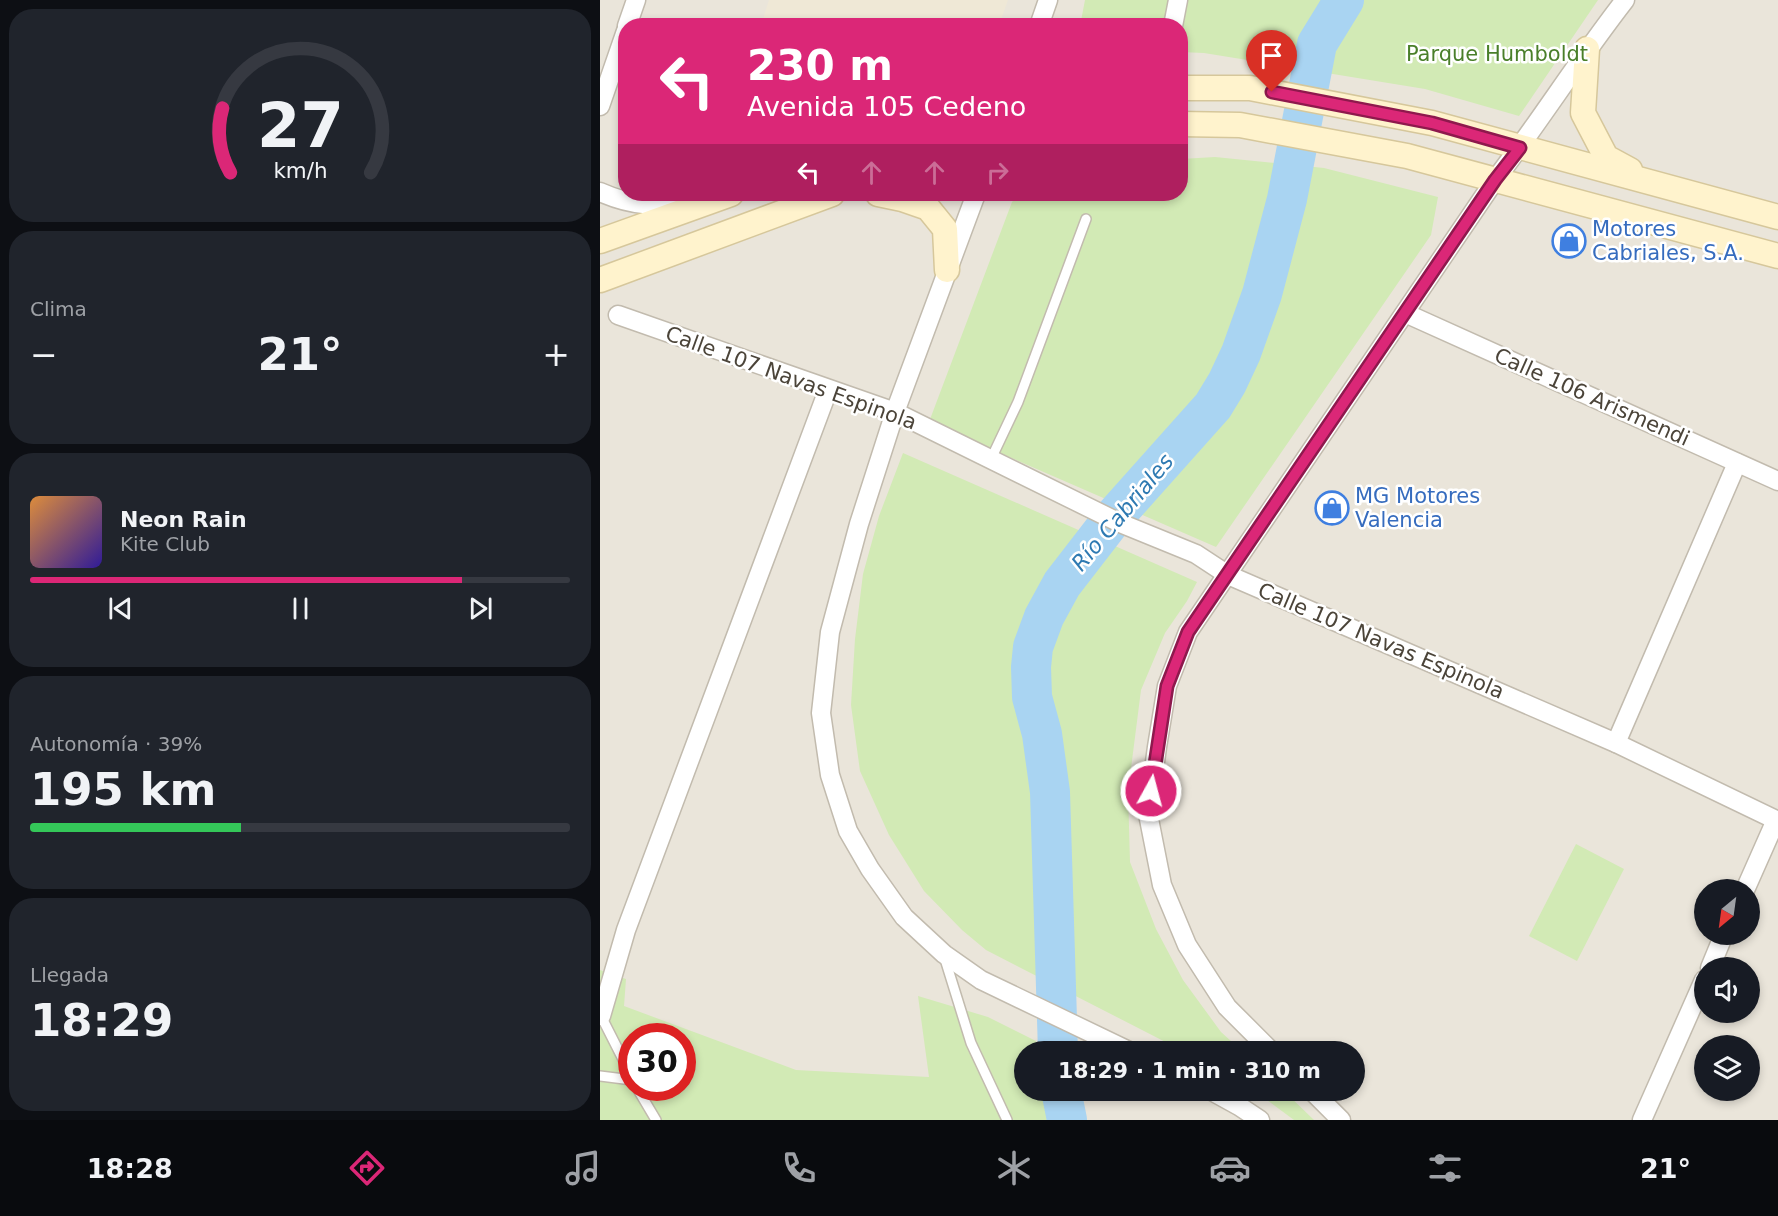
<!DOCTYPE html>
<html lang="es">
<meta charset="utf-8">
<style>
body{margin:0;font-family:"DejaVu Sans",sans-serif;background:#20242c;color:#f1f3f6;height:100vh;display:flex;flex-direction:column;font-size:22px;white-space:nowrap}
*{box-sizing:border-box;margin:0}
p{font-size:20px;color:#9ea1a6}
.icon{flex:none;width:33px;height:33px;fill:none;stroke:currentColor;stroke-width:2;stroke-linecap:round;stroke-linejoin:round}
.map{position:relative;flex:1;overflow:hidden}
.details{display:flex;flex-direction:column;gap:9px;padding:9px;background:#0d0f14;width:600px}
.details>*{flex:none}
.banner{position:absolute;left:18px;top:18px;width:570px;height:183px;border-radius:24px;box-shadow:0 3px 9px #0003;background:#db2777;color:#fff;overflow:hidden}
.needle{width:39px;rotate:209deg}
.controls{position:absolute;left:1094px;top:879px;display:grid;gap:12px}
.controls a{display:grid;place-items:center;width:66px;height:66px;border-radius:50%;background:#171b24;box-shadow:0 3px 9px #0003;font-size:30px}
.speed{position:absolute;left:18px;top:1023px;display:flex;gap:12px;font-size:30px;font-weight:700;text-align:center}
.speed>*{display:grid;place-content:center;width:78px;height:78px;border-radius:50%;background:#171b24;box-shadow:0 3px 9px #0003;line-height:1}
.speed .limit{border:9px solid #d22;background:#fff;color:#111}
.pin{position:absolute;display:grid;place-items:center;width:51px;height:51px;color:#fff;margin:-62px -26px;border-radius:50% 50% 50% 0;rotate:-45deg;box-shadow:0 0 6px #0007}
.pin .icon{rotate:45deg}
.me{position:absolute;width:66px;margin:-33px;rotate:7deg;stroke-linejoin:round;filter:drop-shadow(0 0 4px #0008)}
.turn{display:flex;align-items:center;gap:21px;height:126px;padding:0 30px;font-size:27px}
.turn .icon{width:78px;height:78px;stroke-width:2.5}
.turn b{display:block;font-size:42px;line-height:51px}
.lanes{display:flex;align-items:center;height:57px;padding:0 30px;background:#0003;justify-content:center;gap:30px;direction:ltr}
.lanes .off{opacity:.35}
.big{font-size:45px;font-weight:700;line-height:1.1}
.details .card{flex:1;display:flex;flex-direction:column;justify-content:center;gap:9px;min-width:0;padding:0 21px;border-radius:24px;background:#20242c}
.details .dial{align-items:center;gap:0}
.dial svg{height:156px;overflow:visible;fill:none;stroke:#363941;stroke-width:7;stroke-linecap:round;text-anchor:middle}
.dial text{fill:#f1f3f6;stroke:none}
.song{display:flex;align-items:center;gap:18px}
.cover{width:72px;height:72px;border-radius:9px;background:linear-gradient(135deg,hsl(30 70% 55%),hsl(250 70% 35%))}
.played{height:6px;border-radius:3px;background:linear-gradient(90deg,#db2777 80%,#363941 80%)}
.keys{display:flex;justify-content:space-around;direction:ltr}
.heat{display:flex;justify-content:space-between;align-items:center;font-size:33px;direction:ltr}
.charge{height:9px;border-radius:4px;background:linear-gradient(90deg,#34c759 39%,#363941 0)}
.trip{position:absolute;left:414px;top:1041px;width:351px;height:60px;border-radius:30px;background:#171b24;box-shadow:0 3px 9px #0003;font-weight:700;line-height:60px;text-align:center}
.tabs{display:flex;height:96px;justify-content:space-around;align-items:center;background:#090b0e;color:#9ea1a6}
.tabs .icon{width:42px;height:42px}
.tabs .on{color:#db2777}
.tabs b{font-size:27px;color:#f1f3f6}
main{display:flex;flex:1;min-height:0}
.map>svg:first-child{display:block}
</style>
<main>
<section class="details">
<div class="card dial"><svg viewBox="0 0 100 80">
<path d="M14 69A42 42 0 1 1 86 69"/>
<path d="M14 69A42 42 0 0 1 10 36" stroke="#db2777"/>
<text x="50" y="56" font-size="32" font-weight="700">27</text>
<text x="50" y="72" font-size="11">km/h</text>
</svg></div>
<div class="card"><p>Clima</p>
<div class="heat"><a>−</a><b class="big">21°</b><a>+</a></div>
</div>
<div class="card">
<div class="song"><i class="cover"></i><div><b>Neon Rain</b><p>Kite Club</p></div></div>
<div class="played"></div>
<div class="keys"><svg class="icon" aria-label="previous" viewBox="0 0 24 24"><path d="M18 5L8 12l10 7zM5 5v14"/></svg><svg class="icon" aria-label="pause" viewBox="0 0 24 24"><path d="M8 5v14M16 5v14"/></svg><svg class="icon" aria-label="next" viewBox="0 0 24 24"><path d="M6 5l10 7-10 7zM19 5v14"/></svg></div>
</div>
<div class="card"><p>Autonomía · 39%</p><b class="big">195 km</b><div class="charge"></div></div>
<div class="card"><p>Llegada</p><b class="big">18:29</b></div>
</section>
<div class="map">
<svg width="1178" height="1120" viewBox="0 0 1178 1120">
<rect width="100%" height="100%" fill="#f6f3ec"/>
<path fill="#eae5da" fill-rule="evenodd" d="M0 0H1178V1120H0ZM26 26H580V194H26ZM1104 890H1149V934H1104ZM1104 968H1149V1012H1104ZM32 1036H82V1088H32ZM1104 1046H1149V1090H1104ZM424 1052H754V1090H424Z"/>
<polygon fill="#efe8d6" points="169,0 408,0 399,25 161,25"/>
<g fill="#d2eab5" fill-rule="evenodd">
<polygon points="485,0 998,0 919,116 825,89 604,53 581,52 580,26 480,26"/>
<polygon points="615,157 724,168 838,197 831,235 616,547 329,422 412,202 420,194 580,194 581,159"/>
<polygon points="303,453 597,582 587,601 565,633 541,690 528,792 530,862 556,929 583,980 621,1032 642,1051 583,1051 386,950 362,930 324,891 289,835 260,771 251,705 255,639 263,574 279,516"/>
<polygon points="976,844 1024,869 977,961 929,936"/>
<path d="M0 970 26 979 24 1006 196 1070 329 1077 318 996 388 1017 436 1041 438 1051 424 1052V1090L448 1091 457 1120H0ZM32 1036H82V1088H32Z"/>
<polygon points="655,1091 684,1091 714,1120 694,1120"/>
</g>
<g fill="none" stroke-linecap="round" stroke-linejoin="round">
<g stroke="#a9d4f2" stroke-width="40">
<polyline points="458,1052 450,792 442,734 432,697 431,667 433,647 444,617 462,584 513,518 613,406 627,383 641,353 662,294 687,199 717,44 744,0"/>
<polyline points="461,1090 467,1120"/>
</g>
<g stroke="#c2bbae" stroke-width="12">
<g id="lane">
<polyline points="391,459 418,402 486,219"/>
<polyline points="344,956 371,1043 407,1120"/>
<polyline points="0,1017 1,1016 32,1077"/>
<polyline points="0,1076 32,1080"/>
<polyline points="37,1088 56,1120"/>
</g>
</g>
<g stroke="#c2bbae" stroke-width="21">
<g id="street">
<polyline points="27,26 36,0"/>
<polyline points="439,26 448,0"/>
<polyline points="573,26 578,0"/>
<polyline points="0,106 26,31"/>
<path d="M0 192C36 208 56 205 93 202"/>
<polyline points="376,194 295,412 259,524 230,632 221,713 230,775 248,831 270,869 304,917 344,954 381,980 531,1052"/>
<polyline points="805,313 1178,481"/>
<polyline points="18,315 295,412 520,523 596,554 628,575 1016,743 1178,821"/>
<polyline points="1016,743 1137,463"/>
<polyline points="1145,890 1176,820"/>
<polyline points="1110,968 1124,934"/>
<polyline points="1,1016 26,930 228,390"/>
<path d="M672 1052 627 1007 587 945 562 885 548 814 557 747 567 686 588 632 895 180C940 121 979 59 1025 0"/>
<polyline points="610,1090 639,1106 660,1120"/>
<polyline points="711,1090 741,1120"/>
<polyline points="1042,1120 1104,980"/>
</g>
</g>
<g stroke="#d6c79b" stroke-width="27">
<g id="secondary">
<polyline points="987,49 983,113 1006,157 1030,170"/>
<polyline points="580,88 650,88 832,123 1178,217"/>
<polyline points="580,124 640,125 807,156 1178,256"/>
<polyline points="278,194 302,199 328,208 345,229 347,270"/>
<polyline points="0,241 131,194"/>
<polyline points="0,280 232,194"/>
</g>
</g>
<use href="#lane" stroke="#fff" stroke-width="9"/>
<use href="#street" stroke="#fff" stroke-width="18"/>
<use href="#secondary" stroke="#fff3cd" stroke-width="24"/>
</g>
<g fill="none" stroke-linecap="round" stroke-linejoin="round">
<g stroke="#8e194d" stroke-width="15">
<polyline id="route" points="551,791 567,686 588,632 895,180 920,148 832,123 672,92"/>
</g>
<use href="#route" stroke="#db2777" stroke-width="10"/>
</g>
<defs>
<g id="shop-ring" transform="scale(1.725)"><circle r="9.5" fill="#fff" stroke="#3f7fe0" stroke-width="1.5"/><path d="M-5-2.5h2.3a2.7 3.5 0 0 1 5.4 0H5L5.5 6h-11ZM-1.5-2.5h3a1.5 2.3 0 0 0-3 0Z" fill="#3f7fe0"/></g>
</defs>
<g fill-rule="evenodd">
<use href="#shop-ring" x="969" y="241"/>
<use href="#shop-ring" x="732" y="508"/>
</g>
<g text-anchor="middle" stroke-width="5" stroke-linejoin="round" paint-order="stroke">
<g font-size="21" fill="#4a7f2a" stroke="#fff">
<text x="897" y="61">Parque Humboldt</text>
</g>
<g font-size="21" fill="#366cbe" stroke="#fff" text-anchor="start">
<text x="992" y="236">Motores<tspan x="992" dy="24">Cabriales, S.A.</tspan></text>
<text x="755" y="503">MG Motores<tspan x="755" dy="24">Valencia</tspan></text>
</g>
<g font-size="21" fill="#4b4439" stroke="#fff">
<text transform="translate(191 378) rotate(20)" y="7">Calle 107 Navas Espinola</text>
<text transform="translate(992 397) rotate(24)" y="7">Calle 106 Arismendi</text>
<text transform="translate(781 641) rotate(23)" y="7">Calle 107 Navas Espinola</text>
</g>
<g font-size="22" font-style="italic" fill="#2e7ab2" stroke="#fff">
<text transform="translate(522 512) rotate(-50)" y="8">Río Cabriales</text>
</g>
</g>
</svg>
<div class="controls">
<a><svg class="needle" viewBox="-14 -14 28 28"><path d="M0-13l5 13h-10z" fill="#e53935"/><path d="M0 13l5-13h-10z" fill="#9ea1a6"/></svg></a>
<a><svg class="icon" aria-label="sound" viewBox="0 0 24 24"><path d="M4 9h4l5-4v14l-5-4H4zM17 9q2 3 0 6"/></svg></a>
<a><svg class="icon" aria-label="layers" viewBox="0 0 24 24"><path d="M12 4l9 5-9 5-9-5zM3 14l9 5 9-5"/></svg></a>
</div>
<div class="speed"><div class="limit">30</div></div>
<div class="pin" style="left:672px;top:92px;background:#d93025"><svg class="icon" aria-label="arrive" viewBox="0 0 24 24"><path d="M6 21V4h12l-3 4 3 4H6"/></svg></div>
<svg class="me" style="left:551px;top:791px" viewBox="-20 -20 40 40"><circle r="17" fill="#db2777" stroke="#fff" stroke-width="3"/><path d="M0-11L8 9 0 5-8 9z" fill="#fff"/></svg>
<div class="trip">18:29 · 1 min · 310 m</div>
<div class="banner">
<div class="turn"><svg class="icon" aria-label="left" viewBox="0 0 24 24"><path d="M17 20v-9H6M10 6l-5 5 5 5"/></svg><div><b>230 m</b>Avenida 105 Cedeno</div></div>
<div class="lanes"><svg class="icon" aria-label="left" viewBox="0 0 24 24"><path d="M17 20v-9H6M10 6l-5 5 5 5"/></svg><svg class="icon off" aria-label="ahead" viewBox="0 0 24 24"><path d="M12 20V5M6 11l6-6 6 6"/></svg><svg class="icon off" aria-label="ahead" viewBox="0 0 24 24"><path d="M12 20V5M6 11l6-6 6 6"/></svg><svg class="icon off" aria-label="right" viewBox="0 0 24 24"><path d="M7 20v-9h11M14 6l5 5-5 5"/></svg></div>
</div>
</div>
</main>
<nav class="tabs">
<b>18:28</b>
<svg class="icon on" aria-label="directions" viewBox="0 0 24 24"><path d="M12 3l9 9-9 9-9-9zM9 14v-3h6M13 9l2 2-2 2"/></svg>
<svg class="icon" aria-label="music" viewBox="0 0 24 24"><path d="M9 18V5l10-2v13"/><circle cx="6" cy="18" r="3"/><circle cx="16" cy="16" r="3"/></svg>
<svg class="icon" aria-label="phone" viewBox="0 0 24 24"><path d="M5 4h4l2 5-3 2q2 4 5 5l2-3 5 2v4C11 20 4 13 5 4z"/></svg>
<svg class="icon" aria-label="climate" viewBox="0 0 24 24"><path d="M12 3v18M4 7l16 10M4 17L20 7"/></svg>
<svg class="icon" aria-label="car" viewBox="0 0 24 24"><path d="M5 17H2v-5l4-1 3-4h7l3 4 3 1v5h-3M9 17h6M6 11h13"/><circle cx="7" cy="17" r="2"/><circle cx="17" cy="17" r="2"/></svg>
<svg class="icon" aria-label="filters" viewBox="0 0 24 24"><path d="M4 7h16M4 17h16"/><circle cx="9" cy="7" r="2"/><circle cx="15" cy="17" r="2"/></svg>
<b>21°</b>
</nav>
